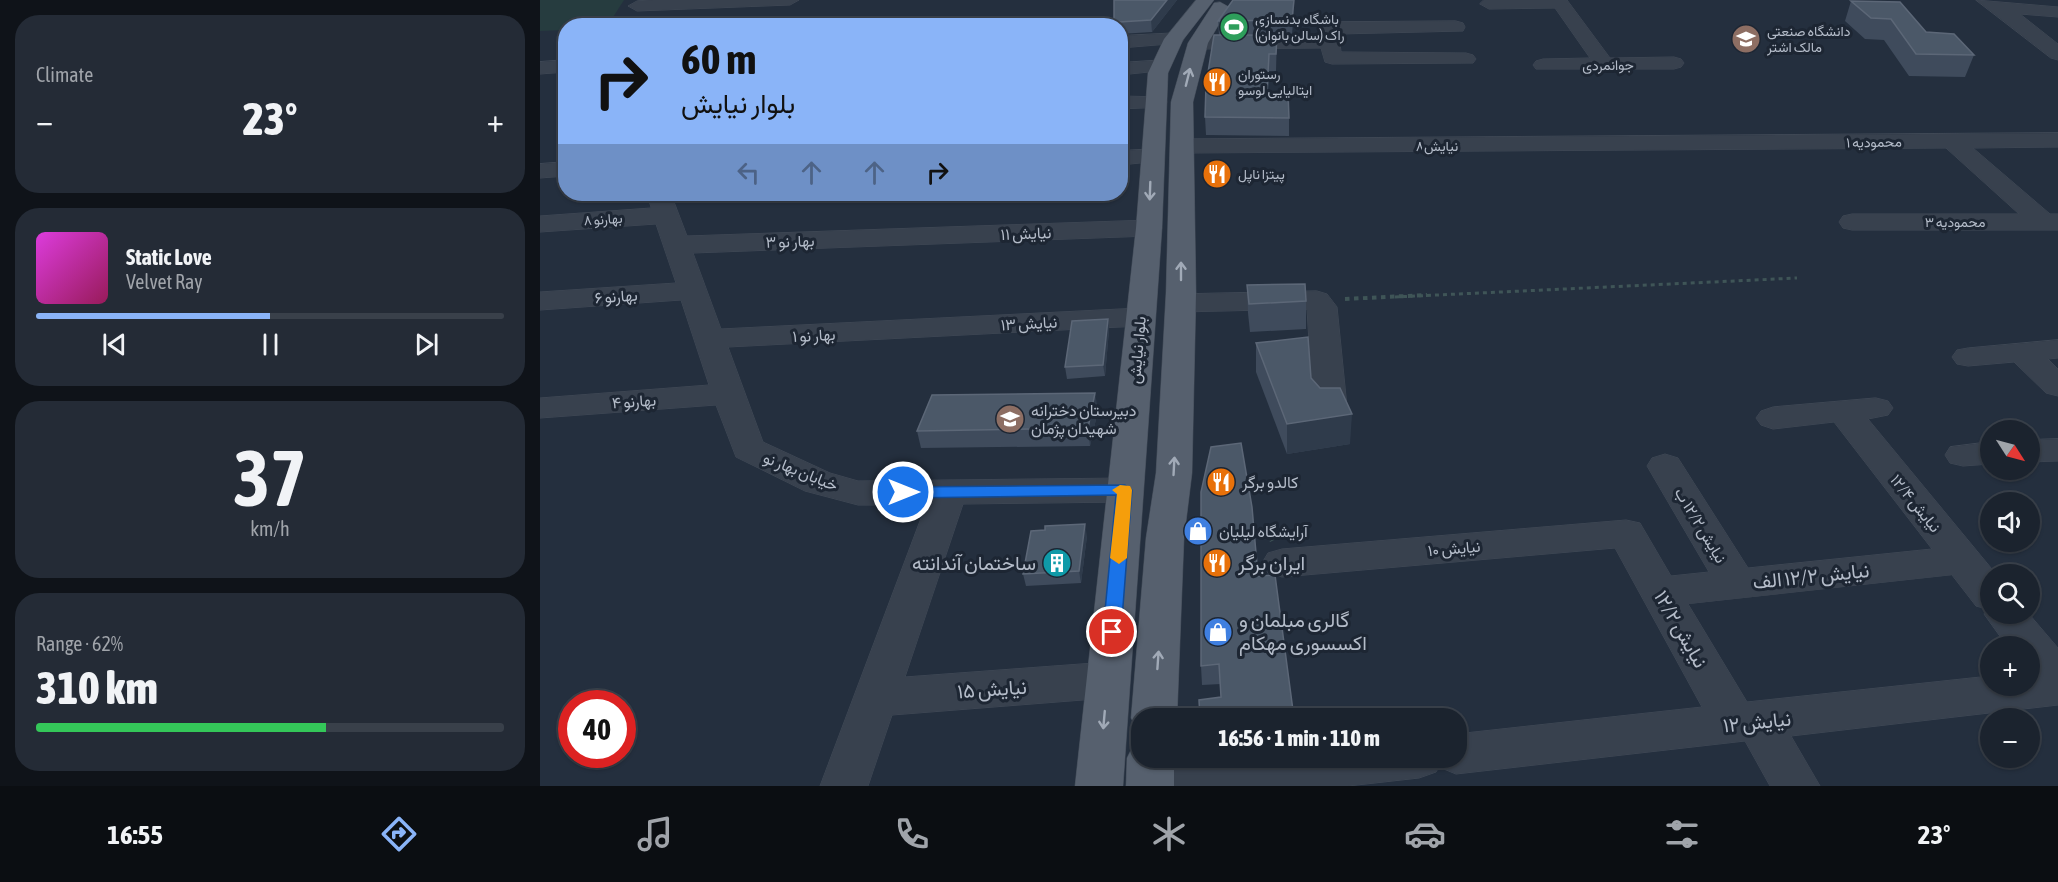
<!DOCTYPE html>
<meta charset="utf-8">
<style>
body{margin:0;font-family:"Asap Condensed",Vazirmatn,sans-serif;background:#242b36;color:#f1f3f6;height:100vh;display:flex;flex-direction:column;font-size:22px;white-space:nowrap}
*{box-sizing:border-box;margin:0}
p{font-size:20px;color:#a0a4aa}
.icon{flex:none;width:33px;height:33px;fill:none;stroke:currentColor;stroke-width:2;stroke-linecap:round;stroke-linejoin:round}
.map{position:relative;flex:1;overflow:hidden}
.panel{display:flex;flex-direction:column;gap:15px;padding:15px;background:#0f1319;width:540px}
.panel>*{flex:none}
.hud{position:absolute;left:18px;top:18px;width:570px;height:183px;border-radius:24px;box-shadow:0 2px 4px #0004,0 0 0 2px #39404a;background:#8ab4f8;color:#111;overflow:hidden}
.needle{width:39px;rotate:126deg}
.tools{position:absolute;left:1440px;top:420px;display:grid;gap:12px}
.tools a{display:grid;place-items:center;width:60px;height:60px;border-radius:50%;background:#1b232e;box-shadow:0 2px 4px #0004,0 0 0 2px #39404a;font-size:30px}
.speed{position:absolute;left:18px;top:690px;display:flex;gap:12px;font-size:30px;font-weight:700;text-align:center}
.speed>*{display:grid;place-content:center;width:78px;height:78px;border-radius:50%;background:#1b232e;box-shadow:0 2px 4px #0004,0 0 0 2px #39404a;line-height:1}
.speed .limit{border:9px solid #d22;background:#fff;color:#111}
.pin{position:absolute;display:grid;place-items:center;width:51px;height:51px;color:#fff;margin:-26px;border:3px solid #fff;border-radius:50%;box-shadow:0 2px 6px #0007}
.me{position:absolute;width:66px;margin:-33px;rotate:90deg;stroke-linejoin:round;filter:drop-shadow(0 0 4px #0008)}
.turn{display:flex;align-items:center;gap:21px;height:126px;padding:0 24px;font-size:27px}
.turn .icon{width:78px;height:78px;stroke-width:2.5}
.turn b{display:block;font-size:42px;line-height:51px}
.lanes{display:flex;align-items:center;height:57px;padding:0 24px;background:#0003;justify-content:center;gap:30px;direction:ltr}
.lanes .off{opacity:.35}
.big{font-size:45px;font-weight:800;line-height:1.1}
.panel .card{flex:1;display:flex;flex-direction:column;justify-content:center;gap:9px;min-width:0;padding:0 21px;border-radius:24px;background:#242b36}
.panel .dial{align-items:center;gap:0}
.dial b{font-size:78px;line-height:1}
.song{display:flex;align-items:center;gap:18px}
.cover{width:72px;height:72px;border-radius:9px;background:linear-gradient(135deg,hsl(300 70% 55%),hsl(330 70% 35%))}
.played{height:6px;border-radius:3px;background:linear-gradient(90deg,#8ab4f8 50%,#39404a 50%)}
.keys{display:flex;justify-content:space-around;direction:ltr}
.heat{display:flex;justify-content:space-between;align-items:center;font-size:33px;direction:ltr}
.charge{height:9px;border-radius:4px;background:linear-gradient(90deg,#34c759 62%,#39404a 0)}
.trip{position:absolute;left:591px;top:708px;width:336px;height:60px;border-radius:24px;background:#1b232e;box-shadow:0 2px 4px #0004,0 0 0 2px #39404a;font-weight:800;line-height:60px;text-align:center}
.menu{display:flex;height:96px;justify-content:space-around;align-items:center;background:#0b0e12;color:#a0a4aa}
.menu .icon{width:42px;height:42px}
.menu .active{color:#8ab4f8}
.menu b{font-size:27px;color:#f1f3f6}
main{display:flex;flex:1;min-height:0}
.map>svg:first-child{display:block}
</style>
<main>
<section class="panel">
<div class="card"><p>Climate</p>
<div class="heat"><a>−</a><b class="big">23°</b><a>+</a></div>
</div>
<div class="card">
<div class="song"><i class="cover"></i><div><b>Static Love</b><p>Velvet Ray</p></div></div>
<div class="played"></div>
<div class="keys"><svg class="icon" aria-label="previous" viewBox="0 0 24 24"><path d="M18 5L8 12l10 7zM5 5v14"/></svg><svg class="icon" aria-label="pause" viewBox="0 0 24 24"><path d="M8 5v14M16 5v14"/></svg><svg class="icon" aria-label="next" viewBox="0 0 24 24"><path d="M6 5l10 7-10 7zM19 5v14"/></svg></div>
</div>
<div class="card dial"><b>37</b><p>km/h</p></div>
<div class="card"><p>Range · 62%</p><b class="big">310 km</b><div class="charge"></div></div>
</section>
<div class="map">
<svg width="1518" height="786" viewBox="0 0 1518 786">
<rect width="100%" height="100%" fill="#242f3e"/>
<polygon fill="#263c3f" points="0,0 84,0 68,25 26,26 25,30 0,31"/>
<g fill="none" stroke-linecap="round" stroke-linejoin="round">
<g stroke="#414a57" stroke-width="1">
<g id="minor">
<polygon points="113,0 259,0 250,5 97,11 88,6 97,1"/>
<polygon points="944,0 1027,0 1070,58 1134,57 1141,59 1144,63 1141,67 1134,69 996,69 993,65 996,61 1003,59 1050,58 1015,8 949,9 940,4"/>
<polygon points="1436,0 1518,7 1518,17 1480,14 1518,44 1518,60 1511,58"/>
<polygon points="916,21 923,23 925,27 923,31 799,34 801,52 926,53 933,55 936,59 933,63 792,64 785,62 781,48 658,49 648,43 658,37 780,36 780,28 789,22"/>
<polygon points="634,33 641,35 644,39 641,43 580,48 580,36"/>
<polygon points="26,60 26,72 0,74 0,62"/>
<polygon points="621,60 628,62 631,66 628,70 580,75 580,63"/>
<polygon points="580,96 624,97 627,102 624,107 580,109"/>
<polygon points="1518,133 1518,147 1433,148 1510,214 1518,214 1518,230 1312,230 1303,228 1299,222 1303,216 1312,214 1479,214 1406,148 644,153 636,151 632,146 636,141 644,139"/>
<polygon points="612,149 620,151 624,156 620,161 580,165 580,151"/>
<polygon points="26,162 26,176 0,178 0,164"/>
<polygon points="107,194 131,194 147,236 609,220 618,222 622,228 618,234 609,236 153,253 181,329 600,308 611,311 615,317 611,323 600,326 188,347 223,442 290,473 318,481 585,478 598,481 603,490 598,499 585,502 423,504 365,677 568,662 584,667 590,680 584,693 568,698 352,715 328,786 280,786 386,505 318,505 265,491 196,457 176,405 0,418 0,398 169,385 141,300 0,310 0,292 136,283 116,224 0,232 0,216 111,208"/>
<polygon points="777,291 787,294 797,307 807,407 802,414 790,417 778,414 773,407 767,309 641,312 631,309 626,303 631,297 641,294"/>
<polygon points="1518,340 1518,358 1508,359 1518,369 1518,396 1506,393 1474,362 1428,366 1417,364 1412,357 1417,350 1428,348"/>
<path d="M1336 398 1348 401 1353 408 1348 415 1328 419 1456 574H1450V614H1489L1518 648V705L1251 736 1280 786H1230L1205 741 916 774 899 767 896 772 879 778 808 786H586L593 771 610 765 681 758H916V734L1162 707 1075 548 742 577 728 573 722 563 728 553 742 549 1086 520 1100 523 1131 576 1169 572 1107 466 1112 458 1125 454 1138 458 1208 568 1392 549 1294 422 1233 429 1221 425 1216 418 1221 411 1233 407ZM1412 575 1436 606 1447 609 1444 614 1467 646H1490V686H1450V676L1207 702 1148 604Z"/>
<polygon points="1518,439 1518,461 1490,462 1490,440"/>
<polygon points="1450,442 1450,464 1423,466 1410,463 1405,455 1410,447"/>
</g>
</g>
<g stroke="#414a57" stroke-width="1">
<g id="major">
<polygon points="656,0 674,0 643,40 628,73 622,228 583,786 535,786 596,228 608,73 624,39"/>
<polygon points="680,2 689,7 668,43 653,102 656,293 652,473 644,538 637,718 602,718 602,733 598,731 591,718 606,538 616,473 626,293 631,102 648,43 674,3"/>
<polygon points="602,741 602,758 634,758 634,786 586,786 587,758 594,744"/>
</g>
</g>
<polyline stroke="#3f5557" stroke-width="3" stroke-dasharray="4 4" stroke-linecap="butt" points="855,297 1257,278"/>
<polyline stroke="#3f5557" stroke-width="4" stroke-dasharray="4.5 4.5" stroke-linecap="butt" points="805,299 887,295"/>
<polyline stroke="#3f5557" stroke-width="4.5" stroke-dasharray="6 6" stroke-linecap="butt" points="712,534 728,533 732,541"/>
<use href="#minor" fill="#38414e" fill-rule="evenodd"/>
<use href="#major" fill="#56606e" fill-rule="evenodd"/>
</g>
<g fill="#3f4b5c">
<polygon points="574,0 637,0 612,32 580,34 580,26 574,26"/>
<polygon points="1311,1 1434,55 1425,77 1369,76 1344,40 1325,39 1305,21"/>
<polygon points="754,13 752,34 679,35 678,21"/>
<polygon points="737,35 736,71 729,71 728,93 749,118 749,136 666,135 665,117"/>
<polygon points="707,285 766,301 766,329 710,332 708,313"/>
<polygon points="568,319 569,330 565,376 527,379 525,367"/>
<polygon points="716,343 771,378 810,444 747,454 716,372"/>
<polygon points="558,410 550,446 381,448 377,431"/>
<polygon points="547,536 541,583 486,586 483,574"/>
<polygon points="718,576 681,697 681,684 662,685 661,666"/>
</g>
<g fill="#2f3b4b">
<polygon points="627,0 637,0 612,32 611,20"/>
<polygon points="754,0 754,13 752,34 752,20"/>
<polygon points="729,54 729,71 727,110 727,93"/>
<polygon points="568,319 569,330 565,376 563,365"/>
<polygon points="555,393 558,410 550,446 548,428"/>
<polygon points="812,414 810,444 747,454 747,424"/>
<polygon points="545,524 547,536 541,583 539,571"/>
</g>
<g fill="#4b5868" stroke="#5c6777" stroke-width="1.5">
<polygon points="574,0 627,0 611,20 579,22 574,25"/>
<polygon points="693,0 754,0 752,20 678,21"/>
<polygon points="1311,1 1360,2 1386,32 1414,34 1434,55 1376,54 1351,19 1331,18"/>
<polygon points="674,35 737,35 736,54 729,54 727,93 748,92 749,118 665,117 666,85"/>
<polygon points="765,284 766,301 709,304 707,285"/>
<polygon points="568,319 563,365 525,367 532,321"/>
<polygon points="768,337 771,378 780,388 800,388 812,414 747,424 716,343"/>
<polygon points="555,393 548,428 377,431 392,395"/>
<polygon points="701,443 712,507 718,576 735,575 754,718 660,718 659,700 681,697 679,664 661,666 661,492 671,447"/>
<polygon points="545,524 539,571 483,574 491,531 505,530 505,526"/>
</g>
<defs><path id="oneway-shaft" d="M-6 0H5M1.5-3L5.5 0L1.5 3" fill="none" stroke-width="1.6" stroke-linecap="round" stroke-linejoin="round" transform="scale(1.5)"/></defs>
<g stroke="#a1aab7">
<use href="#oneway-shaft" transform="translate(648 77) rotate(-76)"/>
<use href="#oneway-shaft" transform="translate(610 191) rotate(92)"/>
<use href="#oneway-shaft" transform="translate(641 271) rotate(-90)"/>
<use href="#oneway-shaft" transform="translate(634 466) rotate(-87)"/>
<use href="#oneway-shaft" transform="translate(618 660) rotate(-86)"/>
<use href="#oneway-shaft" transform="translate(564 720) rotate(95)"/>
</g>
<polygon fill="#1a73e8" stroke="#114b97" stroke-width="1.5" points="585,485 592,490 581,632 578,637 566,637 563,632 576,495 363,498 356,492 363,487"/>
<polygon fill="#f59e0b" points="580,485 590,486 592,490 587,558 579,564 570,558 577,494 572,490"/>
<defs>
<g id="stadium-disc" transform="scale(1.5)"><circle r="9.5" fill="#2e9e5b" stroke="#1d2633"/><path d="M0-5a6.5 5 0 1 0 0 10a6.5 5 0 1 0 0-10ZM-3.5-1.8h7v3.6h-7Z" fill="#fff"/></g>
<g id="university-disc" transform="scale(1.5)"><circle r="9.5" fill="#8d6e63" stroke="#1d2633"/><path d="M0-5L7-2L0 1L-7-2ZM-4 1L0 2.5L4 1V4Q0 6-4 4Z" fill="#fff"/></g>
<g id="restaurant-disc" transform="scale(1.5)"><circle r="9.5" fill="#e8710a" stroke="#1d2633"/><path d="M-5-6h1v4h1v-4h1v4h1v-4h1v5L-1.5 .5V6h-2V.5L-5-1ZM5-6V6H3V1.5H1.5Q1.5-4 5-6Z" fill="#fff"/></g>
<g id="school-disc" transform="scale(1.5)"><circle r="9.5" fill="#8d6e63" stroke="#1d2633"/><path d="M0-5L7-2L0 1L-7-2ZM-4 1L0 2.5L4 1V4Q0 6-4 4Z" fill="#fff"/></g>
<g id="shop-disc" transform="scale(1.5)"><circle r="9.5" fill="#3f7fe0" stroke="#1d2633"/><path d="M-5-2.5h2.3a2.7 3.5 0 0 1 5.4 0H5L5.5 6h-11ZM-1.5-2.5h3a1.5 2.3 0 0 0-3 0Z" fill="#fff"/></g>
<g id="building-disc" transform="scale(1.5)"><circle r="9.5" fill="#0f9aa8" stroke="#1d2633"/><path d="M-4-6H4V6H1V3H-1V6H-4ZM-2.5-4.3h1.7v1.8h-1.7ZM.8-4.3h1.7v1.8H.8ZM-2.5-1h1.7V.8h-1.7ZM.8-1h1.7V.8H.8Z" fill="#fff"/></g>
</defs>
<g fill-rule="evenodd">
<use href="#stadium-disc" x="694" y="27"/>
<use href="#university-disc" x="1206" y="39"/>
<use href="#restaurant-disc" x="677" y="82"/>
<use href="#restaurant-disc" x="677" y="174"/>
<use href="#school-disc" x="470" y="419"/>
<use href="#restaurant-disc" x="681" y="482"/>
<use href="#shop-disc" x="658" y="531"/>
<use href="#building-disc" x="517" y="563"/>
<use href="#restaurant-disc" x="677" y="563"/>
<use href="#shop-disc" x="678" y="632"/>
</g>
<g text-anchor="middle" stroke-width="6" stroke-linejoin="round" paint-order="stroke">
<g font-size="14" fill="#b4bcc9" stroke="#1d2633" text-anchor="start">
<text x="715" y="24">باشگاه بدنسازی<tspan x="715" dy="16">راک (سالن بانوان)</tspan></text>
<text x="1227" y="36">دانشگاه صنعتی<tspan x="1227" dy="16">مالک اشتر</tspan></text>
<text x="698" y="79">رستوران<tspan x="698" dy="16">ایتالیایی لوسو</tspan></text>
<text x="698" y="179">پیتزا ناپل</text>
</g>
<g font-size="14" fill="#b4bcc9" stroke="#1d2633">
<text transform="translate(1068 65) rotate(-1)" y="5">جوانمردی</text>
<text transform="translate(1334 142) rotate(-1)" y="5">۱ محمودیه</text>
<text x="897" y="151">نیایش۸</text>
<text transform="translate(63 219) rotate(-4)" y="5">۸ بهارنو</text>
<text x="1415" y="227">۳ محمودیه</text>
</g>
<g font-size="16" fill="#b4bcc9" stroke="#1d2633">
<text transform="translate(486 233) rotate(-2)" y="6">نیایش ۱۱</text>
<text transform="translate(250 241) rotate(-2)" y="6">۳ بهار نو</text>
<text transform="translate(76 296) rotate(-4)" y="6">۶ بهارنو</text>
<text transform="translate(489 323) rotate(-3)" y="6">نیایش ۱۳</text>
<text transform="translate(274 335) rotate(-3)" y="6">۱ بهار نو</text>
<text transform="translate(597 350) rotate(-85)" y="6">بلوار نیایش</text>
<text transform="translate(94 401) rotate(-4)" y="6">۴ بهارنو</text>
<text transform="translate(261 471) rotate(22)" y="6">خیابان بهار نو</text>
<text transform="translate(1376 503) rotate(51)" y="6">۱۲/۴ نیایش</text>
<text transform="translate(1161 525) rotate(59)" y="6">نیایش ۱۲/۲ ب</text>
<text transform="translate(914 548) rotate(-5)" y="6">نیایش ۱۰</text>
</g>
<g font-size="16" fill="#b4bcc9" stroke="#1d2633" text-anchor="start">
<text x="491" y="416">دبیرستان دخترانه<tspan x="491" dy="18">شهیدان پژمان</tspan></text>
<text x="702" y="488">کالدو برگر</text>
<text x="679" y="537">آرایشگاه لیلیان</text>
</g>
<g font-size="20" fill="#b4bcc9" stroke="#1d2633" text-anchor="start">
<text x="496" y="570" text-anchor="end">ساختمان آندانته</text>
<text x="698" y="570">ایران برگر</text>
<text x="699" y="627">گالری مبلمان و<tspan x="699" dy="23">اکسسوری مهکام</tspan></text>
</g>
<g font-size="20" fill="#b4bcc9" stroke="#1d2633">
<text transform="translate(1271 576) rotate(-6)" y="7">نیایش ۱۲/۲ الف</text>
<text transform="translate(1141 629) rotate(60)" y="7">۱۲/۲ نیایش</text>
<text transform="translate(452 689) rotate(-4)" y="7">۱۵ نیایش</text>
<text transform="translate(1217 722) rotate(-6)" y="7">نیایش ۱۲</text>
</g>
</g>
</svg>
<div class="tools">
<a><svg class="needle" viewBox="-14 -14 28 28"><path d="M0-13l5 13h-10z" fill="#e53935"/><path d="M0 13l5-13h-10z" fill="#a0a4aa"/></svg></a>
<a><svg class="icon" aria-label="sound" viewBox="0 0 24 24"><path d="M4 9h4l5-4v14l-5-4H4zM17 9q2 3 0 6"/></svg></a>
<a><svg class="icon" aria-label="search" viewBox="0 0 24 24"><circle cx="10" cy="10" r="6"/><path d="M15 15l6 6"/></svg></a>
<a>+</a>
<a>−</a>
</div>
<div class="speed"><div class="limit">40</div></div>
<div class="pin" style="left:572px;top:632px;background:#d93025"><svg class="icon" aria-label="arrive" viewBox="0 0 24 24"><path d="M6 21V4h12l-3 4 3 4H6"/></svg></div>
<svg class="me" style="left:363px;top:492px" viewBox="-20 -20 40 40"><circle r="17" fill="#1a73e8" stroke="#fff" stroke-width="3"/><path d="M0-11L8 9 0 5-8 9z" fill="#fff"/></svg>
<div class="trip">16:56 · 1 min · 110 m</div>
<div class="hud">
<div class="turn"><svg class="icon" aria-label="right" viewBox="0 0 24 24"><path d="M7 20v-9h11M14 6l5 5-5 5"/></svg><div><b>60 m</b>بلوار نیایش</div></div>
<div class="lanes"><svg class="icon off" aria-label="left" viewBox="0 0 24 24"><path d="M17 20v-9H6M10 6l-5 5 5 5"/></svg><svg class="icon off" aria-label="ahead" viewBox="0 0 24 24"><path d="M12 20V5M6 11l6-6 6 6"/></svg><svg class="icon off" aria-label="ahead" viewBox="0 0 24 24"><path d="M12 20V5M6 11l6-6 6 6"/></svg><svg class="icon" aria-label="right" viewBox="0 0 24 24"><path d="M7 20v-9h11M14 6l5 5-5 5"/></svg></div>
</div>
</div>
</main>
<nav class="menu">
<b>16:55</b>
<svg class="icon active" aria-label="directions" viewBox="0 0 24 24"><path d="M12 3l9 9-9 9-9-9zM9 14v-3h6M13 9l2 2-2 2"/></svg>
<svg class="icon" aria-label="music" viewBox="0 0 24 24"><path d="M9 18V5l10-2v13"/><circle cx="6" cy="18" r="3"/><circle cx="16" cy="16" r="3"/></svg>
<svg class="icon" aria-label="phone" viewBox="0 0 24 24"><path d="M5 4h4l2 5-3 2q2 4 5 5l2-3 5 2v4C11 20 4 13 5 4z"/></svg>
<svg class="icon" aria-label="climate" viewBox="0 0 24 24"><path d="M12 3v18M4 7l16 10M4 17L20 7"/></svg>
<svg class="icon" aria-label="car" viewBox="0 0 24 24"><path d="M5 17H2v-5l4-1 3-4h7l3 4 3 1v5h-3M9 17h6M6 11h13"/><circle cx="7" cy="17" r="2"/><circle cx="17" cy="17" r="2"/></svg>
<svg class="icon" aria-label="filters" viewBox="0 0 24 24"><path d="M4 7h16M4 17h16"/><circle cx="9" cy="7" r="2"/><circle cx="15" cy="17" r="2"/></svg>
<b>23°</b>
</nav>
